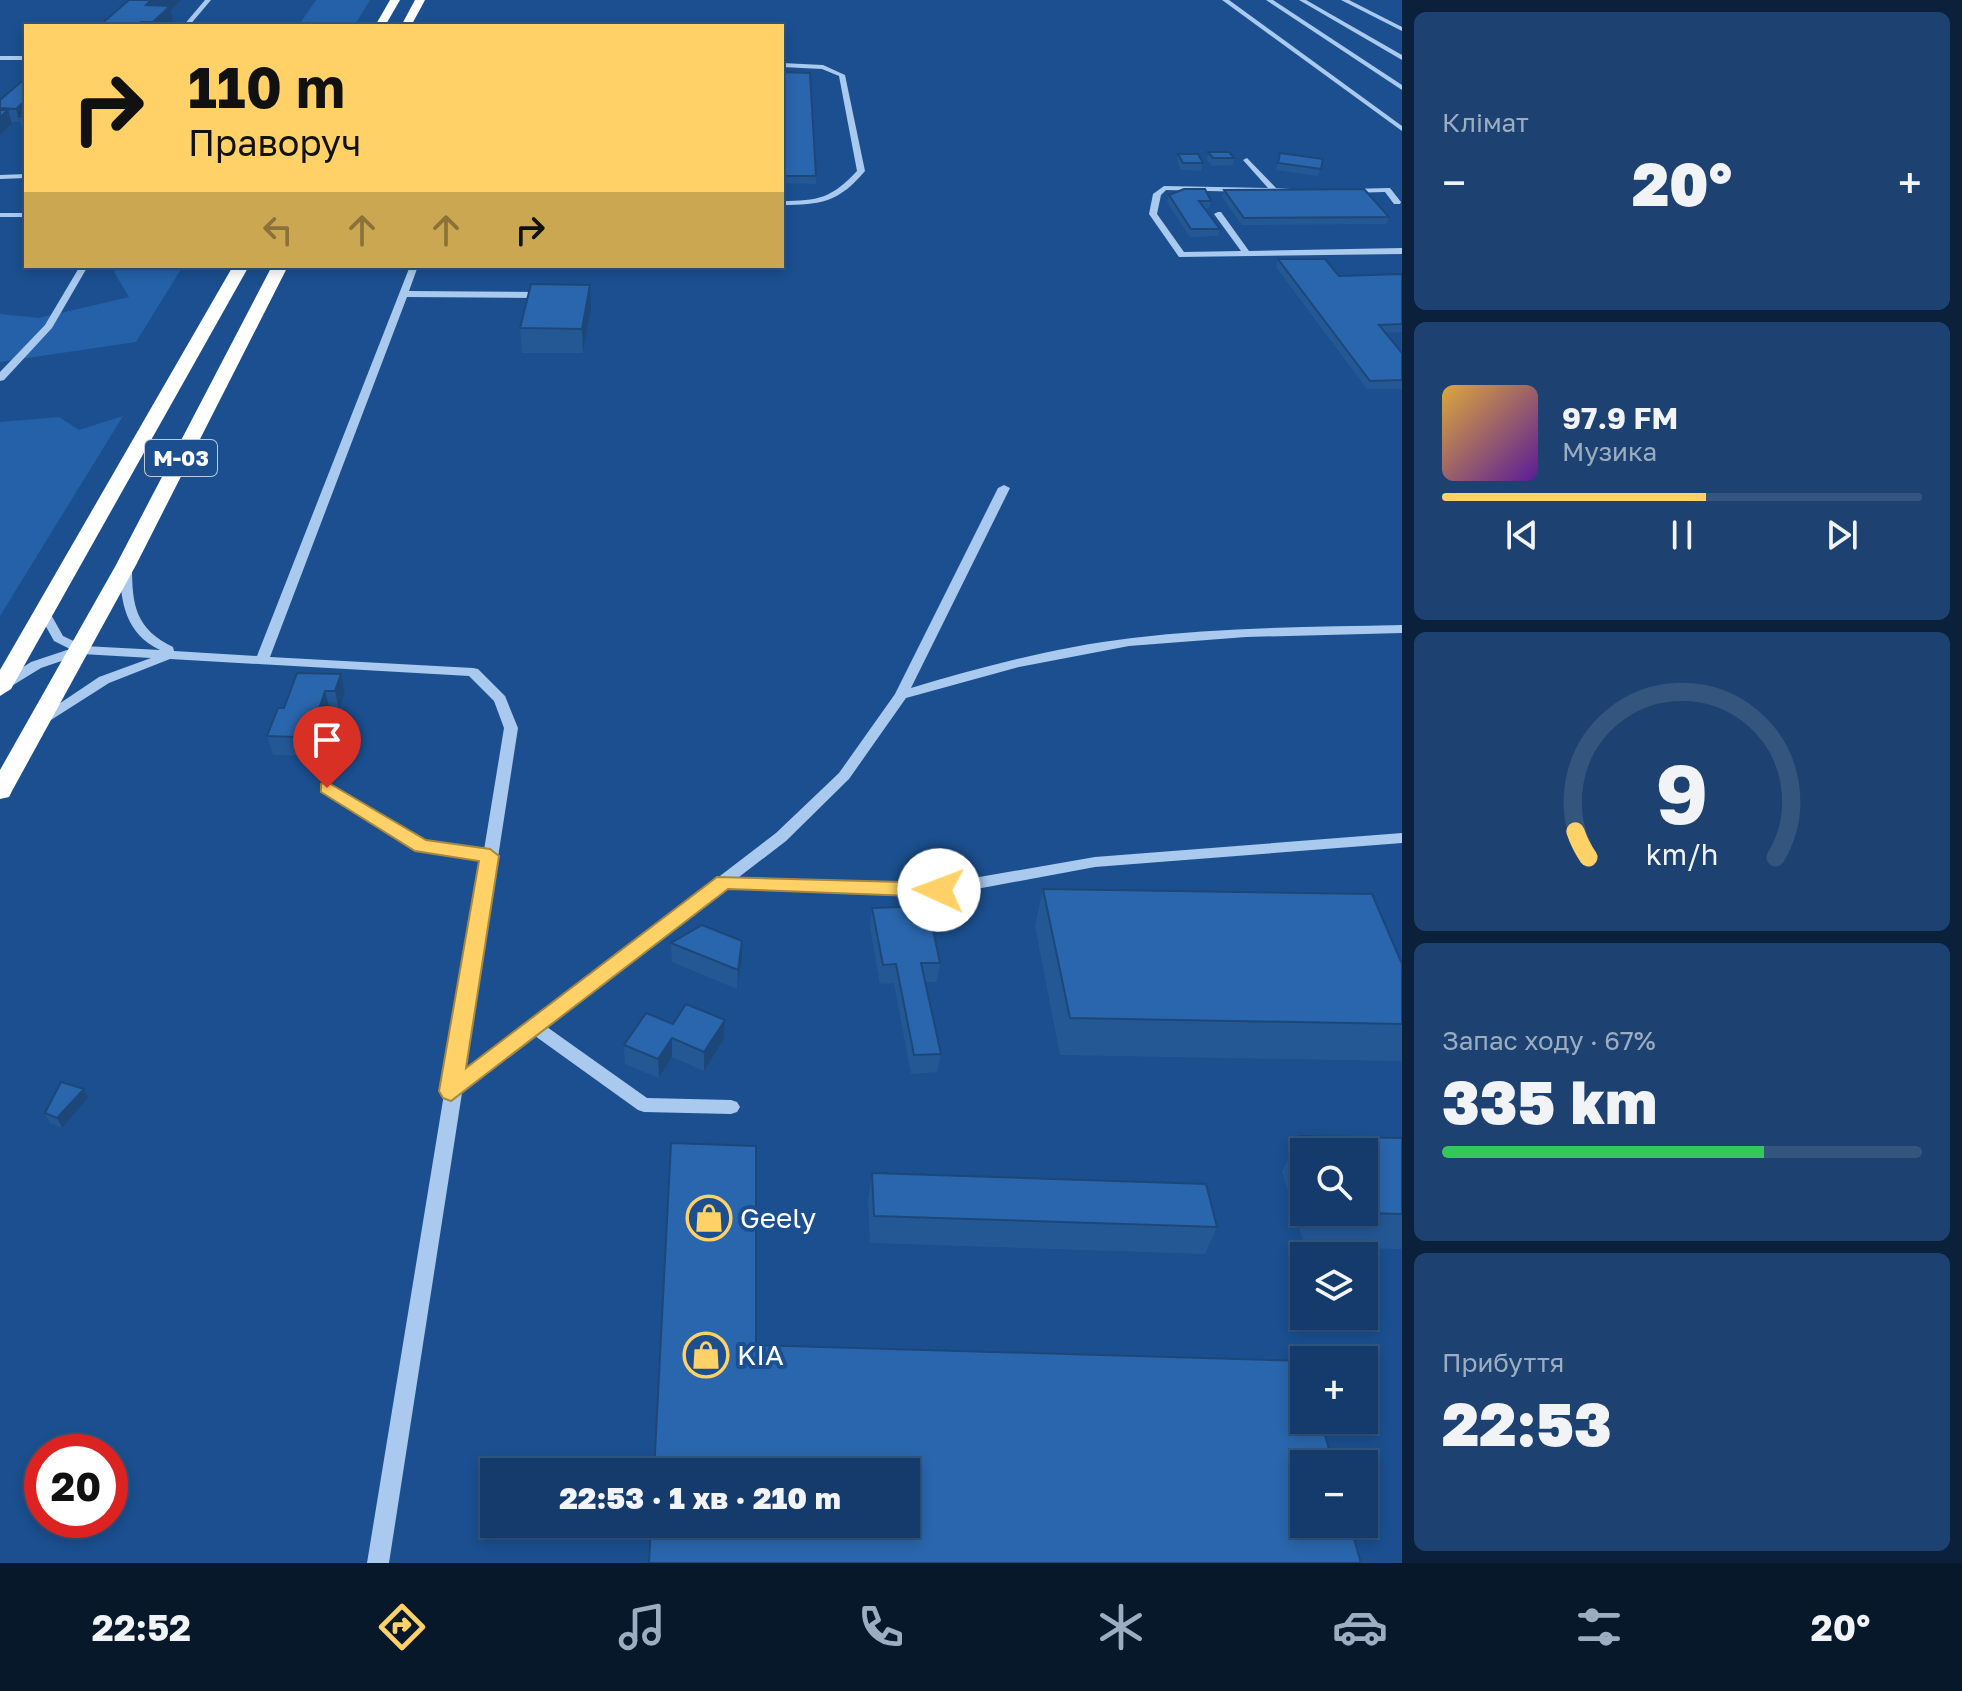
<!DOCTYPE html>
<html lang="uk">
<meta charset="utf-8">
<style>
body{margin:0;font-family:"Golos Text",sans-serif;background:#1d4271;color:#f1f3f6;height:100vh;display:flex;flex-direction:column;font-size:30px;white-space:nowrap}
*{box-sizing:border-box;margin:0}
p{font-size:26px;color:#9dadc1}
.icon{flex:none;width:44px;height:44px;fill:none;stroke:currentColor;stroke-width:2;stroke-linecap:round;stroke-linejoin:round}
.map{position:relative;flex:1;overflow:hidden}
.sheet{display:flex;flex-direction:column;gap:12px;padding:12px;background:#0b203b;width:560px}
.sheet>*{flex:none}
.guide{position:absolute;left:24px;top:24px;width:760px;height:244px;border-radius:0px;box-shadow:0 4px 12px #0003,0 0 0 2px #33557e;background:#ffd166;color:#111;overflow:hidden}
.fabs{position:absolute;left:1290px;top:1138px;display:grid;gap:16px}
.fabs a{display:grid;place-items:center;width:88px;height:88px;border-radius:0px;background:#143b6b;box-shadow:0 4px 12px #0003,0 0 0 2px #33557e;font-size:40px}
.speed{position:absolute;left:24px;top:1434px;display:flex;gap:16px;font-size:40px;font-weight:700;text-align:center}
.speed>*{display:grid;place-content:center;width:104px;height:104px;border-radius:50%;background:#143b6b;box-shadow:0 4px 12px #0003,0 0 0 2px #33557e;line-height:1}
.speed .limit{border:12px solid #d22;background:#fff;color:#111}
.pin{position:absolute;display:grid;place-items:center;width:68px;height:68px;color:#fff;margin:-82px -34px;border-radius:50% 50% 50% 0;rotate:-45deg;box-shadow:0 0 8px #0007}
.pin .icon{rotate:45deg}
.me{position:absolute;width:88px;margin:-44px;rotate:272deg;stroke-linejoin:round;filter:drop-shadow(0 0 6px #0008)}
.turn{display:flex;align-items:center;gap:28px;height:168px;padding:0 32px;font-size:36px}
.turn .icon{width:104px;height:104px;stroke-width:2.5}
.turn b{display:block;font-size:56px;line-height:68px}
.lanes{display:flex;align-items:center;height:76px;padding:0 32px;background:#0003;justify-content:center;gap:40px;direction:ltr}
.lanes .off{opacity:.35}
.big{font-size:60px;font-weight:800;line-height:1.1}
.sheet .tile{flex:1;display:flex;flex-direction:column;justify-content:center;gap:12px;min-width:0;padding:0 28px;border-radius:12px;background:#1d4271}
.sheet .dial{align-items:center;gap:0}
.dial svg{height:208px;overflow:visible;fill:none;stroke:#33557e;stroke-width:7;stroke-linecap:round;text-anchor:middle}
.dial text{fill:#f1f3f6;stroke:none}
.song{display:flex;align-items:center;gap:24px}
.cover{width:96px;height:96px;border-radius:12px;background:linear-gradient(135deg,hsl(40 70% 55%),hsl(270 70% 35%))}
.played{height:8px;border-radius:4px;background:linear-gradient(90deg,#ffd166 55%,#33557e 55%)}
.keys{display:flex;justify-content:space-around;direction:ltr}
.heat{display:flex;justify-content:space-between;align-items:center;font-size:44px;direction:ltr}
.charge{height:12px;border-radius:6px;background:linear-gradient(90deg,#34c759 67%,#33557e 0)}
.trip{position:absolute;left:480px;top:1458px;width:440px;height:80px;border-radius:0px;background:#143b6b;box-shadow:0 4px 12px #0003,0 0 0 2px #33557e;font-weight:800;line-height:80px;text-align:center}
.tabs{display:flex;height:128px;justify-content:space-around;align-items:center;background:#08182b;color:#9dadc1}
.tabs .icon{width:56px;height:56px}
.tabs .current{color:#ffd166}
.tabs b{font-size:36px;color:#f1f3f6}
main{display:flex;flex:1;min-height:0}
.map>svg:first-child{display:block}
</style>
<main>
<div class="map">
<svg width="1402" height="1563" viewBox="0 0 1402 1563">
<rect width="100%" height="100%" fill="#1b4f8f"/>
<g fill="#2461a8">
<polygon points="316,0 370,0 354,26 298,26"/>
<polygon points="118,266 183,266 136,342 0,362 0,314 39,318 129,297 114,272"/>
<polygon points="123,416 0,616 0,422 59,417 79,430"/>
</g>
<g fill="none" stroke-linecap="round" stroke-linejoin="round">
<g fill="#a9c9ee" fill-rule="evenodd">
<polygon points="205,0 211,0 189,26 183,26"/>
<polygon points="1222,0 1229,0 1402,126 1402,131"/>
<polygon points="1266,0 1273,0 1402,85 1402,90"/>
<polygon points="1299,0 1306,0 1402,55 1402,60"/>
<polygon points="1341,0 1349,0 1402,27 1402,31"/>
<rect x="0" y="56" width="26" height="4"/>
<path d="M782 63 823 65 845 75 865 171C839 202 821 205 782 205V201C818 201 832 198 857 171L839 76 822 69 782 67Z"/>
<polygon points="1247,158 1276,188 1291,189 1295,191 1291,193 1166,190 1161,195 1157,214 1184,252 1241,251 1214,214 1218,212 1221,212 1249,251 1402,248 1402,254 1179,257 1149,214 1153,194 1164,186 1268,188 1243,160"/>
<polygon points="26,174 26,178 0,179 0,175"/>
<polygon points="1390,188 1401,202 1400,204 1394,204 1385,192 1348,193 1344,191 1348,189"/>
<rect x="0" y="213" width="26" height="4"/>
<polygon points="80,266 88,266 52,328 4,380 0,381 0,372 45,325"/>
<path d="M410 266H418L409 291 538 292 543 295 538 298 407 297 270 657 473 668 478 669 505 696 518 728 465 1071 776 833 839 773 895 694 998 488 1004 485 1010 488 911 688C984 666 1057 647 1132 638 1222 627 1312 627 1402 625V633L1246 637 1129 646 1019 667 906 698 849 779 786 841 739 877 939 884 1095 857 1402 833V843L1095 867 939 896 726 888 547 1027 647 1098 731 1100 737 1102 740 1107 737 1112 731 1114 644 1112 638 1110 535 1036 462 1093 389 1563H367L444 1094 442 1091 446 1086 483 860 417 851 320 788 322 785H332L425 842 484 850 504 728 494 701 469 676 170 659 109 683 40 727 35 726 33 723 35 720 99 677 151 658 82 654 41 668 10 687H0V682L31 662 70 649 54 641 39 614 45 610 49 611 63 636 84 646 160 650C126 634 120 602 120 567L126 563 132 567C132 606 136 629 173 647L174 651 257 656Z"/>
</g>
<g fill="#fff" fill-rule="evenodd">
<polygon points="390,0 400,0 385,26 375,26"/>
<polygon points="415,0 425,0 411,26 401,26"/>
<polygon points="233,266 249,266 11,689 0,696 0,670"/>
<polygon points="272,266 288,266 136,565 12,791 9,797 0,799 0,770 116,565"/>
</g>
</g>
<g fill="#245895" fill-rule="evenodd">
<polygon points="171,10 174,26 99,26"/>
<polygon points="782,72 816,176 816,184 782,183"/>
<polygon points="26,82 26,137 25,137 20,122 12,122 12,124 0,135 0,100"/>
<polygon points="1208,152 1234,158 1233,165 1212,166 1207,160"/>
<polygon points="1280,153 1323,159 1318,176 1276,170"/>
<polygon points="1178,154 1203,163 1201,171 1181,170 1177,161"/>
<polygon points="1224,190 1389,217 1386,224 1242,225 1222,197"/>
<polygon points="1169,195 1211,201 1209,208 1205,208 1220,229 1218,236 1190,237 1167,202"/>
<polygon points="1278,259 1339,276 1402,274 1402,332 1385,333 1402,353 1402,389 1367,389 1276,267"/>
<polygon points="591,309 583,353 522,353 520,328"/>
<polygon points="341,674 345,693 339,710 334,710 338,728 329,756 273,755 267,736 284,708"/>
<polygon points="1043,889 1402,1024 1402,1061 1060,1055 1035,926"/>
<polygon points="872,908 940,963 937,982 925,982 941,1054 937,1072 911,1074 894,983 880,984 870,927"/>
<polygon points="671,943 742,960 737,989 672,962"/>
<polygon points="725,1020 724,1039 704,1071 672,1057 659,1078 625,1064 624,1045 673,1024"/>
<polygon points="88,1098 62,1128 50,1123 45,1113"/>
<path d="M1299 1136 1402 1138V1249L1305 1247 1282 1172ZM1304 1152 1364 1212H1304Z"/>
<polygon points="872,1173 1217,1227 1205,1254 870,1243 868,1200"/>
</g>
<g fill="#1d4779">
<polygon points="151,0 181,0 171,10 174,26 154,26 146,5"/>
<polygon points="26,100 26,117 19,116 20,123 16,109"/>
<polygon points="8,110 12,124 0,135 0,117"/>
<polygon points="590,285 591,309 583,353 582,329"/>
<polygon points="341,674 345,693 339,710 335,691"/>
<polygon points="325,691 330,710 319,709"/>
<polygon points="334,710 338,728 329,756 324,738"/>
<polygon points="742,941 742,960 737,989 738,970"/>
<polygon points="725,1020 724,1039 704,1071 704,1052"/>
<polygon points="672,1038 672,1057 659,1078 658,1059"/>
<polygon points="84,1089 88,1098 62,1128 57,1118"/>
</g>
<g fill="#2a66ad" stroke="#1d4779" stroke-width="2">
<polygon points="129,0 151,0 146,5 170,6 153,22 141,22 137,26 99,26"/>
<polygon points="782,72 810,73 816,176 782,176"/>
<polygon points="21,82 26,82 26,100 16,109 0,108 0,100"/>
<polygon points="26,109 26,117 19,116"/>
<polygon points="0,110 8,110 0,117"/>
<polygon points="1208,152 1229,152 1234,158 1213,158"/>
<polygon points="1280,153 1323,159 1321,169 1278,163"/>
<polygon points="1178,154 1198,154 1203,163 1183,163"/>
<polygon points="1184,189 1205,189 1211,201 1199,201 1220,229 1191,229 1169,195"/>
<polygon points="1364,189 1389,217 1244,218 1224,190"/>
<polygon points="1278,259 1325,259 1339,276 1402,274 1402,324 1379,325 1402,353 1402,380 1370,381"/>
<polygon points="531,284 590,285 582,329 520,328"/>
<polygon points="297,673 341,674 335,691 325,691 319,709 334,710 324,738 267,736 278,708 284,708"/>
<polygon points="1043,889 1372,894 1402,964 1402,1024 1070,1018"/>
<polygon points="928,906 940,963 921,963 941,1054 914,1055 896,964 883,965 872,908"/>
<polygon points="702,925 742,941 738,970 671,943"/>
<polygon points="686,1004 725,1020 704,1052 672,1038 658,1059 624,1045 646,1013 673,1024"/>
<polygon points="61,1082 84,1089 57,1118 45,1113"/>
<polygon points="1299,1136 1402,1138 1402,1214 1324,1212 1364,1212 1364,1152 1304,1152"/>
<polygon points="671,1143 756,1146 756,1345 1304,1361 1304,1420 1321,1420 1333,1464 1304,1464 1304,1524 1350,1524 1361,1563 649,1563 651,1524 906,1524 906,1472 654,1472"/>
<polygon points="872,1173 1206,1184 1217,1227 874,1216"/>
</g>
<polygon fill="#ffd166" stroke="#a68842" stroke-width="2" points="327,782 426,840 490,849 499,856 466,1068 717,877 939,883 949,890 939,897 728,889 451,1101 443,1098 439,1091 479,861 415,851 321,792 321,784"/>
<defs>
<g id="shop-ring" transform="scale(2.3)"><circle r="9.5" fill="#1b4f8f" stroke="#ffd166" stroke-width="1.5"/><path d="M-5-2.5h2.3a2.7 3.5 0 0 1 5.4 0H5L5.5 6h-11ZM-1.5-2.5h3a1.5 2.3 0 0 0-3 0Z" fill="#ffd166"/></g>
</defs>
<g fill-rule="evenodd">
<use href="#shop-ring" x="709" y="1218"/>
<use href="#shop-ring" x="706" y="1355"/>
</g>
<g text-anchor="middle" stroke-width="8" stroke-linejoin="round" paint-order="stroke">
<rect fill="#1b4f8f" stroke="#bbcadd" stroke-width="2" x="145" y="440" width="72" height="36" rx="6"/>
<g font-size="22" font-weight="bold" fill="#fff">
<text x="181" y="466">М-03</text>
</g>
<g font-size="28" fill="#fff" stroke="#1b4f8f" text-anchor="start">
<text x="740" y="1228">Geely</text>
<text x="737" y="1365">KIA</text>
</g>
</g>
</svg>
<div class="fabs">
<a><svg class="icon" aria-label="search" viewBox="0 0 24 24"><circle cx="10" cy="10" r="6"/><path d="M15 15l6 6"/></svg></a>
<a><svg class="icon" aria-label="layers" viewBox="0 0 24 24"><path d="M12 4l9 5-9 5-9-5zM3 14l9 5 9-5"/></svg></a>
<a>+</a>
<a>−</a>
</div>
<div class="speed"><div class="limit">20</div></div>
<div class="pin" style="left:327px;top:788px;background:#d93025"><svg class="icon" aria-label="arrive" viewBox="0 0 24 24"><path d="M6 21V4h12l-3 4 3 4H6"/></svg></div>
<svg class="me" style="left:939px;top:890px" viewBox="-20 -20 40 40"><circle r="19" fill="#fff"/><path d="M0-13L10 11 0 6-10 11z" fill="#ffd166"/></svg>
<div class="trip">22:53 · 1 хв · 210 m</div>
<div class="guide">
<div class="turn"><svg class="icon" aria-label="right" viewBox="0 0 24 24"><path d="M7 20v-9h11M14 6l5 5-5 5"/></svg><div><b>110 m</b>Праворуч</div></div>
<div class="lanes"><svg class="icon off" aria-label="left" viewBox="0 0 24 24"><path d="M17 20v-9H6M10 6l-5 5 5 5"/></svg><svg class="icon off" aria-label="ahead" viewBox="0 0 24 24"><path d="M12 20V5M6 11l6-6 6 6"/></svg><svg class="icon off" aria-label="ahead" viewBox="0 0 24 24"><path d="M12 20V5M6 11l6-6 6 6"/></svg><svg class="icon" aria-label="right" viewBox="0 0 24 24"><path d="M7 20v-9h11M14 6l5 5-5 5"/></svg></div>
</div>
</div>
<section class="sheet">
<div class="tile"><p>Клімат</p>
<div class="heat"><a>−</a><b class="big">20°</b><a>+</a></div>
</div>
<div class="tile">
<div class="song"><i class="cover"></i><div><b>97.9 FM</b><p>Музика</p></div></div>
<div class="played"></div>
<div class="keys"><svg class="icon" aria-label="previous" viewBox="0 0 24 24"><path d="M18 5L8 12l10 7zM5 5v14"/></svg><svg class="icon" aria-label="pause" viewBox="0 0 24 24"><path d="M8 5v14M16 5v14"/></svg><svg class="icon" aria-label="next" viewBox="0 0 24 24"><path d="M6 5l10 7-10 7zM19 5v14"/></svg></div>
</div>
<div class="tile dial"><svg viewBox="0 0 100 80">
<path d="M14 69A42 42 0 1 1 86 69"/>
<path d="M14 69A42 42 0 0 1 9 59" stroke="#ffd166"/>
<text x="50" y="56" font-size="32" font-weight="700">9</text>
<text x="50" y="72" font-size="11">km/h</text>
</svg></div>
<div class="tile"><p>Запас ходу · 67%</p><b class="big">335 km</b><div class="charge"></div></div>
<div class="tile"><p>Прибуття</p><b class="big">22:53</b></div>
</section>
</main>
<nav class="tabs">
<b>22:52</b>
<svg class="icon current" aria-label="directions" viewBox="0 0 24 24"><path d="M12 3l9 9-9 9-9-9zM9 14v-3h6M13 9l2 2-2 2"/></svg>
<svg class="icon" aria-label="music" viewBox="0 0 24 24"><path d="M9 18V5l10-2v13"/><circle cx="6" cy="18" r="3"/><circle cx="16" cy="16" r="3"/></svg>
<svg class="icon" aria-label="phone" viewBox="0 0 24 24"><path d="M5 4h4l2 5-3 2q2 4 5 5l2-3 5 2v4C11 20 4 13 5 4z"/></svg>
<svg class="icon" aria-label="climate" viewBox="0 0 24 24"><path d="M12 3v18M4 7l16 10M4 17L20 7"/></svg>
<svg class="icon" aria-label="car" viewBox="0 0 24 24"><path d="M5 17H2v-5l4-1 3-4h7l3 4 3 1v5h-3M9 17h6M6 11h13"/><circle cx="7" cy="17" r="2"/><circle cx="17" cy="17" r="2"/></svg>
<svg class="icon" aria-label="filters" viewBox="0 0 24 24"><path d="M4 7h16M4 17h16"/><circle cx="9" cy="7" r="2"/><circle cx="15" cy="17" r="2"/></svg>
<b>20°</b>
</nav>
